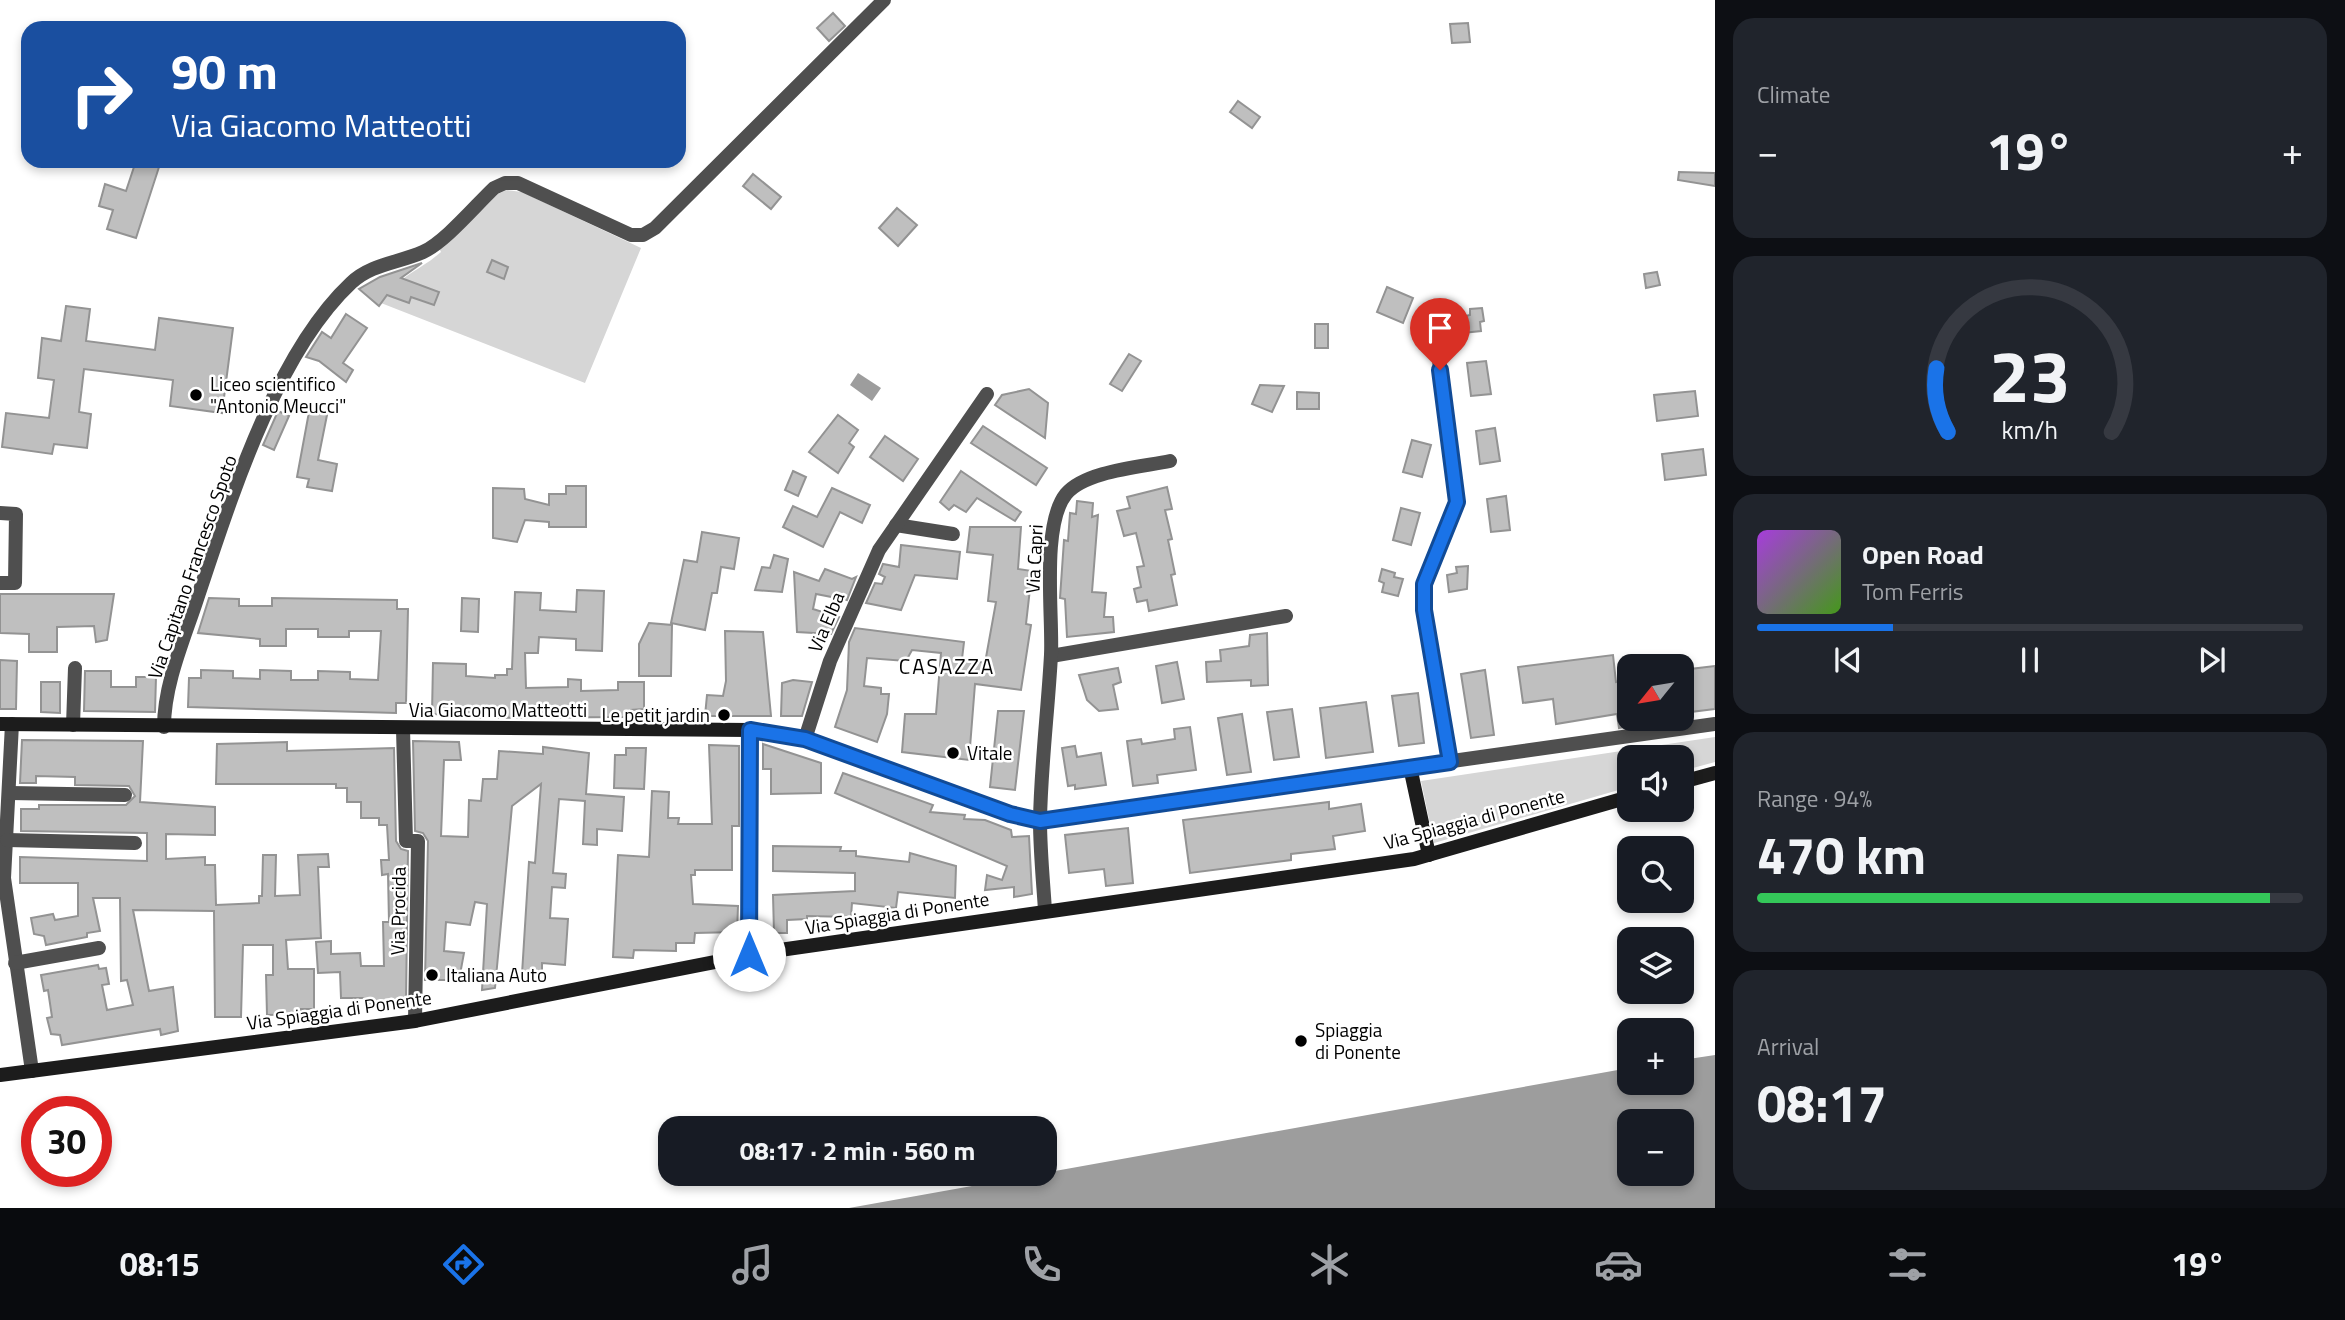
<!DOCTYPE html>
<meta charset="utf-8">
<style>
body{margin:0;font-family:"Titillium Web",sans-serif;background:#20242c;color:#f1f3f6;height:100vh;display:flex;flex-direction:column;font-size:26px;white-space:nowrap}
*{box-sizing:border-box;margin:0}
p{font-size:23px;color:#9ea1a6}
.icon{flex:none;width:38px;height:38px;fill:none;stroke:currentColor;stroke-width:2;stroke-linecap:round;stroke-linejoin:round}
.map{position:relative;flex:1;overflow:hidden}
.sheet{display:flex;flex-direction:column;gap:18px;padding:18px;background:#0d0f14;width:630px}
.sheet>*{flex:none}
.hud{position:absolute;left:21px;top:21px;width:665px;height:147px;border-radius:21px;box-shadow:0 4px 10px #0003;background:#1a4fa0;color:#fff;overflow:hidden}
.needle{width:46px;rotate:240deg}
.buttons{position:absolute;left:1617px;top:654px;display:grid;gap:14px}
.buttons a{display:grid;place-items:center;width:77px;height:77px;border-radius:14px;background:#171b24;box-shadow:0 4px 10px #0003;font-size:35px}
.speed{position:absolute;left:21px;top:1096px;display:flex;gap:14px;font-size:35px;font-weight:700;text-align:center}
.speed>*{display:grid;place-content:center;width:91px;height:91px;border-radius:50%;background:#171b24;box-shadow:0 4px 10px #0003;line-height:1}
.speed .limit{border:10px solid #d22;background:#fff;color:#111}
.pin{position:absolute;display:grid;place-items:center;width:60px;height:60px;color:#fff;margin:-72px -30px;border-radius:50% 50% 50% 0;rotate:-45deg;box-shadow:0 0 7px #0007}
.pin .icon{rotate:45deg}
.me{position:absolute;width:77px;margin:-38px;rotate:0deg;stroke-linejoin:round;filter:drop-shadow(0 0 5px #0008)}
.turn{display:flex;align-items:center;gap:24px;height:147px;padding:0 35px;font-size:32px}
.turn .icon{width:91px;height:91px;stroke-width:2.5}
.turn b{display:block;font-size:49px;line-height:60px}
.big{font-size:52px;font-weight:700;line-height:1.1}
.sheet .widget{flex:1;display:flex;flex-direction:column;justify-content:center;gap:10px;min-width:0;padding:0 24px;border-radius:21px;background:#20242c}
.sheet .dial{align-items:center;gap:0}
.dial svg{height:182px;overflow:visible;fill:none;stroke:#363941;stroke-width:7;stroke-linecap:round;text-anchor:middle}
.dial text{fill:#f1f3f6;stroke:none}
.song{display:flex;align-items:center;gap:21px}
.cover{width:84px;height:84px;border-radius:10px;background:linear-gradient(135deg,hsl(280 70% 55%),hsl(100 70% 35%))}
.played{height:7px;border-radius:4px;background:linear-gradient(90deg,#1a73e8 25%,#363941 25%)}
.keys{display:flex;justify-content:space-around;direction:ltr}
.heat{display:flex;justify-content:space-between;align-items:center;font-size:38px;direction:ltr}
.charge{height:10px;border-radius:5px;background:linear-gradient(90deg,#34c759 94%,#363941 0)}
.trip{position:absolute;left:658px;top:1116px;width:399px;height:70px;border-radius:21px;background:#171b24;box-shadow:0 4px 10px #0003;font-weight:700;line-height:70px;text-align:center}
.tab-bar{display:flex;height:112px;justify-content:space-around;align-items:center;background:#090b0e;color:#9ea1a6}
.tab-bar .icon{width:49px;height:49px}
.tab-bar .on{color:#1a73e8}
.tab-bar b{font-size:32px;color:#f1f3f6}
main{display:flex;flex:1;min-height:0}
.map>svg:first-child{display:block}
</style>
<main>
<div class="map">
<svg width="1715" height="1208" viewBox="0 0 1715 1208">
<rect width="100%" height="100%" fill="#fff"/>
<g fill="#d6d6d6">
<path d="M507 190 522 192 641 248 585 383 381 303C401 273 417 273 441 252L439 248 491 197Z"/>
<polygon points="1715,737 1715,762 1682,771 1682,758 1629,758 1629,787 1434,843 1421,781"/>
</g>
<g fill="#9d9d9d" fill-rule="evenodd">
<polygon points="858,373 881,388 872,401 850,385"/>
<path d="M1715 1055V1208H849L1629 1068V1083H1682V1060ZM1629 1122H1682V1174H1629Z"/>
</g>
<g fill="#bfbfbf" stroke="#939393" stroke-width="2">
<polygon points="833,13 845,26 829,41 817,28"/>
<polygon points="1468,23 1470,42 1452,43 1450,24"/>
<polygon points="1238,101 1260,117 1252,128 1230,112"/>
<polygon points="136,161 159,167 136,238 107,229 113,210 99,206 105,184 126,191"/>
<polygon points="1679,172 1715,173 1715,186 1678,180"/>
<polygon points="753,174 781,197 771,209 743,186"/>
<polygon points="897,208 917,225 898,246 879,228"/>
<polygon points="492,260 508,267 504,279 487,272"/>
<polygon points="422,263 401,278 439,292 434,305 411,297 409,303 387,295 379,306 359,289 380,277"/>
<polygon points="1657,272 1660,285 1646,288 1644,274"/>
<polygon points="1387,287 1413,298 1403,323 1377,312"/>
<polygon points="66,306 90,309 86,341 155,350 159,318 233,328 222,413 170,406 173,380 84,369 79,412 91,414 87,448 54,444 52,454 2,447 6,413 49,418 54,380 38,378 42,338 61,341"/>
<polygon points="1482,308 1484,321 1480,322 1481,331 1463,333 1461,317 1470,315 1470,309"/>
<polygon points="346,314 367,328 343,363 353,370 346,382 319,361 306,357 322,332 331,338"/>
<rect x="1315" y="324" width="13" height="24"/>
<polygon points="1129,354 1141,361 1122,391 1110,384"/>
<polygon points="1486,361 1491,394 1471,396 1467,363"/>
<polygon points="1260,385 1284,386 1272,412 1252,404"/>
<polygon points="1029,389 1048,403 1045,438 995,405 1002,395"/>
<polygon points="1695,391 1698,416 1657,421 1654,395"/>
<polygon points="1297,392 1319,393 1319,409 1297,409"/>
<polygon points="278,411 289,416 274,450 263,445"/>
<polygon points="309,412 327,415 318,460 337,464 332,491 307,487 309,479 297,477"/>
<polygon points="838,415 858,430 849,443 854,447 838,473 809,452"/>
<polygon points="983,426 1047,468 1036,485 971,443"/>
<polygon points="1495,428 1500,461 1480,464 1476,431"/>
<polygon points="885,436 918,459 903,481 870,457"/>
<polygon points="1412,440 1431,445 1422,477 1403,472"/>
<polygon points="1703,449 1706,475 1665,480 1662,454"/>
<polygon points="793,471 806,477 798,496 785,490"/>
<polygon points="961,471 1021,512 1015,521 977,498 966,512 954,505 949,510 940,502"/>
<polygon points="566,486 586,486 586,527 549,527 549,522 525,520 517,542 493,538 493,488 524,489 525,499 549,505 549,494 566,494"/>
<polygon points="1167,487 1172,509 1165,510 1172,539 1168,540 1175,574 1171,575 1177,605 1149,611 1147,600 1137,602 1134,589 1141,587 1137,567 1144,566 1136,533 1124,536 1117,511 1130,508 1127,497"/>
<polygon points="832,488 870,505 862,523 840,512 823,547 783,527 793,506 817,517"/>
<polygon points="1506,496 1510,530 1491,532 1487,499"/>
<polygon points="1077,501 1093,503 1092,517 1098,515 1092,592 1106,593 1104,617 1113,617 1114,632 1067,637 1065,599 1060,598 1064,540 1068,541 1070,513 1076,514"/>
<polygon points="1401,508 1420,513 1411,545 1393,540"/>
<polygon points="970,527 1021,527 1018,569 1032,571 1026,624 1031,625 1021,690 975,684 969,760 902,752 905,714 936,714 941,653 912,650 906,661 867,658 864,686 881,688 881,694 889,694 887,714 877,742 835,727 847,690 849,642 855,628 964,642 962,659 985,663 996,602 988,601 993,555 967,552"/>
<polygon points="702,532 739,538 734,569 721,567 717,593 712,593 705,630 671,623 684,560 697,562"/>
<polygon points="901,545 960,552 957,579 915,575 901,610 866,603 875,583 882,584 885,577 879,574 883,564 899,567"/>
<polygon points="774,555 788,559 782,592 755,590 762,567 770,568"/>
<polygon points="1468,566 1467,589 1449,592 1447,575 1457,573 1456,567"/>
<polygon points="825,569 852,579 856,577 847,600 816,594 813,609 839,617 831,634 797,632 794,572 819,581"/>
<polygon points="1382,569 1395,573 1394,577 1403,579 1398,596 1382,592 1384,583 1379,581"/>
<polygon points="577,590 604,591 602,651 576,650 576,639 539,637 538,653 525,653 526,688 568,687 568,679 581,680 581,691 618,690 618,682 644,682 644,709 631,710 631,717 480,718 481,716 432,714 433,663 466,664 466,676 495,678 495,675 507,675 507,669 512,669 515,592 541,593 540,610 576,612"/>
<polygon points="0,594 114,594 107,640 96,642 94,626 57,627 57,652 29,652 29,634 0,633"/>
<polygon points="209,598 239,599 239,606 272,606 272,598 397,600 397,609 408,609 406,703 396,703 396,713 188,707 189,678 201,678 201,670 233,671 233,678 260,679 260,670 291,671 291,680 318,680 318,671 350,672 350,679 378,680 381,631 349,631 349,637 318,637 318,629 286,629 286,646 260,646 260,639 198,633"/>
<polygon points="462,598 479,599 478,632 461,631"/>
<polygon points="649,623 672,625 671,676 639,676 639,644"/>
<polygon points="725,631 763,632 771,716 705,716 707,695 723,696 726,681"/>
<polygon points="1267,633 1268,685 1251,686 1251,680 1207,682 1206,662 1221,661 1220,650 1249,646 1250,635"/>
<polygon points="1613,655 1616,682 1629,680 1629,726 1619,728 1617,714 1556,724 1553,699 1523,703 1518,667"/>
<polygon points="0,660 17,661 16,709 0,709"/>
<polygon points="1177,662 1184,699 1162,703 1156,666"/>
<polygon points="1715,666 1715,709 1682,713 1682,670"/>
<polygon points="1118,668 1121,682 1113,685 1118,709 1099,711 1087,700 1079,675"/>
<polygon points="1485,670 1494,735 1471,738 1461,674"/>
<polygon points="85,671 111,671 111,687 136,687 136,677 156,677 155,712 84,711"/>
<polygon points="793,680 812,682 802,716 781,716 782,683"/>
<polygon points="41,682 60,682 60,713 41,712"/>
<polygon points="1418,693 1424,743 1399,746 1392,696"/>
<polygon points="1366,702 1373,752 1326,758 1320,708"/>
<polygon points="1292,709 1299,757 1274,760 1267,712"/>
<polygon points="998,711 1024,711 1015,790 990,787"/>
<polygon points="1242,714 1251,772 1227,775 1218,718"/>
<polygon points="1190,727 1196,770 1157,775 1158,783 1133,786 1127,741 1141,739 1142,744 1175,739 1174,729"/>
<polygon points="22,740 143,741 140,802 215,807 215,835 166,834 166,859 205,857 205,865 215,865 216,905 259,903 259,896 262,896 263,855 276,855 275,896 300,895 298,855 328,854 329,867 318,867 321,938 286,940 288,969 314,969 314,1009 301,1009 301,1014 267,1015 266,975 273,975 273,945 243,945 241,1017 215,1017 214,911 133,910 149,991 173,987 178,1031 161,1035 160,1029 62,1045 60,1035 51,1034 47,1018 52,1017 48,990 44,991 41,975 98,965 99,969 106,968 109,984 102,985 107,1010 133,1005 127,980 121,981 120,898 93,898 100,931 87,933 87,937 46,945 44,936 34,934 31,918 53,914 55,920 78,916 78,883 20,883 20,857 147,861 147,833 21,831 21,809 39,809 39,805 126,805 135,796 129,786 75,785 75,777 36,776 36,783 20,783"/>
<polygon points="413,741 459,742 461,760 444,760 441,836 468,837 469,800 481,801 483,779 497,779 499,751 543,754 543,747 589,753 586,794 624,797 622,831 597,829 597,845 583,844 585,801 559,799 553,873 566,874 565,888 552,887 550,918 568,919 565,965 542,963 542,975 522,974 529,862 535,863 541,784 512,806 495,988 482,990 487,904 475,902 470,925 446,922 444,951 464,953 459,980 425,980 428,841 423,833 415,831"/>
<polygon points="287,742 287,751 394,748 396,841 401,849 408,851 406,1001 370,1005 368,998 341,998 340,972 318,973 316,942 331,941 331,954 360,953 361,966 384,966 383,922 389,922 388,874 382,875 381,860 389,860 387,825 379,825 379,818 361,818 361,802 347,802 347,788 336,788 336,784 216,784 217,744"/>
<polygon points="763,744 821,763 821,793 771,794 771,769 763,769"/>
<polygon points="709,745 739,746 739,826 732,826 732,870 695,870 695,875 691,875 693,904 738,906 737,932 695,933 694,943 676,943 676,951 634,950 633,958 613,957 618,855 649,857 652,791 669,792 668,818 679,818 678,824 712,824"/>
<polygon points="1075,746 1077,757 1101,753 1106,785 1075,789 1075,785 1068,786 1062,748"/>
<polygon points="626,748 646,748 644,789 614,788 615,755 626,755"/>
<polygon points="843,773 933,805 930,812 965,815 964,819 985,820 1011,830 1012,837 1029,836 1032,894 1014,897 1014,887 985,890 987,875 1002,880 1007,866 835,793"/>
<polygon points="1329,802 1329,809 1361,804 1365,831 1333,836 1335,849 1291,854 1291,860 1190,873 1183,820"/>
<polygon points="1128,828 1133,883 1106,886 1104,869 1069,873 1065,835"/>
<polygon points="773,846 841,847 840,851 856,851 856,856 909,862 910,853 956,866 955,898 898,892 896,908 852,903 851,917 807,916 807,919 787,920 787,933 774,933 773,895 855,891 855,873 773,871"/>
</g>
<g fill="none" stroke-linecap="round" stroke-linejoin="round">
<g stroke="#4f4f4f" stroke-width="14">
<polyline points="1437,344 1457,502 1424,584 1424,610 1450,762"/>
<polyline points="0,513 16,514 15,583 0,583"/>
<polyline points="896,525 953,534"/>
<polyline points="1051,656 1286,616"/>
<polyline points="12,724 4,878 32,1071"/>
<polyline points="73,725 75,668"/>
<path d="M164 727C164 684 184 639 197 599 230 501 275 354 351 283 371 264 398 263 423 252 445 242 475 206 494 188L505 183H518L631 235H643L655 228 884 0"/>
<polyline points="403,729 406,841 418,841 415,1021"/>
<polyline points="805,739 830,661 879,550 987,394"/>
<polyline points="1410,767 1715,724"/>
<polyline points="10,793 125,795"/>
<polyline points="7,840 135,843"/>
<path d="M1045 910C1043 880 1040 850 1040 820 1041 765 1048 710 1051 655 1053 616 1041 525 1066 494 1085 471 1141 467 1170 461"/>
<polyline points="749,955 750,730"/>
<polyline points="15,963 99,948"/>
</g>
<g stroke="#1c1c1c" stroke-width="14">
<polyline points="0,724 750,730 805,739 1010,814 1040,821 1410,767 1429,855"/>
<polyline points="1682,782 1715,773"/>
<polyline points="0,1075 415,1021 766,952 1414,859 1629,797"/>
</g>
</g>
<g fill="none" stroke-linecap="round" stroke-linejoin="round">
<g stroke="#114b97" stroke-width="18">
<polyline id="route" points="749,955 750,730 805,739 1010,814 1040,821 1450,762 1424,610 1424,584 1457,502 1440,370"/>
</g>
<use href="#route" stroke="#1a73e8" stroke-width="12"/>
</g>
<g fill="#000" stroke="#fff" stroke-width="2.5">
<circle cx="196" cy="395" r="7"/>
<circle cx="724" cy="715" r="7"/>
<circle cx="953" cy="753" r="7"/>
<circle cx="432" cy="975" r="7"/>
<circle cx="1301" cy="1041" r="7"/>
</g>
<g text-anchor="middle" stroke-width="5" stroke-linejoin="round" paint-order="stroke">
<g font-size="19" fill="#000" stroke="#fff" text-anchor="start">
<text x="210" y="391">Liceo scientifico<tspan x="210" dy="22">"Antonio Meucci"</tspan></text>
<text x="710" y="722" text-anchor="end">Le petit jardin</text>
<text x="967" y="760">Vitale</text>
<text x="446" y="982">Italiana Auto</text>
<text x="1315" y="1037">Spiaggia<tspan x="1315" dy="22">di Ponente</tspan></text>
</g>
<g font-size="19" fill="#000" stroke="#fff">
<text transform="translate(1034 559) rotate(-87)" y="7">Via Capri</text>
<text transform="translate(192 567) rotate(-71)" y="7">Via Capitano Francesco Spoto</text>
<text transform="translate(826 622) rotate(-67)" y="7">Via Elba</text>
<text x="498" y="717">Via Giacomo Matteotti</text>
<text transform="translate(1474 819) rotate(-15)" y="7">Via Spiaggia di Ponente</text>
<text transform="translate(398 911) rotate(-89)" y="7">Via Procida</text>
<text transform="translate(897 913) rotate(-9)" y="7">Via Spiaggia di Ponente</text>
<text transform="translate(339 1010) rotate(-8)" y="7">Via Spiaggia di Ponente</text>
</g>
<g font-size="21" letter-spacing="2" fill="#000" stroke="#fff">
<text x="947" y="674">CASAZZA</text>
</g>
</g>
</svg>
<div class="buttons">
<a><svg class="needle" viewBox="-14 -14 28 28"><path d="M0-13l5 13h-10z" fill="#e53935"/><path d="M0 13l5-13h-10z" fill="#9ea1a6"/></svg></a>
<a><svg class="icon" aria-label="sound" viewBox="0 0 24 24"><path d="M4 9h4l5-4v14l-5-4H4zM17 9q2 3 0 6"/></svg></a>
<a><svg class="icon" aria-label="search" viewBox="0 0 24 24"><circle cx="10" cy="10" r="6"/><path d="M15 15l6 6"/></svg></a>
<a><svg class="icon" aria-label="layers" viewBox="0 0 24 24"><path d="M12 4l9 5-9 5-9-5zM3 14l9 5 9-5"/></svg></a>
<a>+</a>
<a>−</a>
</div>
<div class="speed"><div class="limit">30</div></div>
<div class="pin" style="left:1440px;top:370px;background:#d93025"><svg class="icon" aria-label="arrive" viewBox="0 0 24 24"><path d="M6 21V4h12l-3 4 3 4H6"/></svg></div>
<svg class="me" style="left:749px;top:955px" viewBox="-20 -20 40 40"><circle r="19" fill="#fff"/><path d="M0-13L10 11 0 6-10 11z" fill="#1a73e8"/></svg>
<div class="trip">08:17 · 2 min · 560 m</div>
<div class="hud">
<div class="turn"><svg class="icon" aria-label="right" viewBox="0 0 24 24"><path d="M7 20v-9h11M14 6l5 5-5 5"/></svg><div><b>90 m</b>Via Giacomo Matteotti</div></div>
</div>
</div>
<section class="sheet">
<div class="widget"><p>Climate</p>
<div class="heat"><a>−</a><b class="big">19°</b><a>+</a></div>
</div>
<div class="widget dial"><svg viewBox="0 0 100 80">
<path d="M14 69A42 42 0 1 1 86 69"/>
<path d="M14 69A42 42 0 0 1 9 41" stroke="#1a73e8"/>
<text x="50" y="56" font-size="32" font-weight="700">23</text>
<text x="50" y="72" font-size="11">km/h</text>
</svg></div>
<div class="widget">
<div class="song"><i class="cover"></i><div><b>Open Road</b><p>Tom Ferris</p></div></div>
<div class="played"></div>
<div class="keys"><svg class="icon" aria-label="previous" viewBox="0 0 24 24"><path d="M18 5L8 12l10 7zM5 5v14"/></svg><svg class="icon" aria-label="pause" viewBox="0 0 24 24"><path d="M8 5v14M16 5v14"/></svg><svg class="icon" aria-label="next" viewBox="0 0 24 24"><path d="M6 5l10 7-10 7zM19 5v14"/></svg></div>
</div>
<div class="widget"><p>Range · 94%</p><b class="big">470 km</b><div class="charge"></div></div>
<div class="widget"><p>Arrival</p><b class="big">08:17</b></div>
</section>
</main>
<nav class="tab-bar">
<b>08:15</b>
<svg class="icon on" aria-label="directions" viewBox="0 0 24 24"><path d="M12 3l9 9-9 9-9-9zM9 14v-3h6M13 9l2 2-2 2"/></svg>
<svg class="icon" aria-label="music" viewBox="0 0 24 24"><path d="M9 18V5l10-2v13"/><circle cx="6" cy="18" r="3"/><circle cx="16" cy="16" r="3"/></svg>
<svg class="icon" aria-label="phone" viewBox="0 0 24 24"><path d="M5 4h4l2 5-3 2q2 4 5 5l2-3 5 2v4C11 20 4 13 5 4z"/></svg>
<svg class="icon" aria-label="climate" viewBox="0 0 24 24"><path d="M12 3v18M4 7l16 10M4 17L20 7"/></svg>
<svg class="icon" aria-label="car" viewBox="0 0 24 24"><path d="M5 17H2v-5l4-1 3-4h7l3 4 3 1v5h-3M9 17h6M6 11h13"/><circle cx="7" cy="17" r="2"/><circle cx="17" cy="17" r="2"/></svg>
<svg class="icon" aria-label="filters" viewBox="0 0 24 24"><path d="M4 7h16M4 17h16"/><circle cx="9" cy="7" r="2"/><circle cx="15" cy="17" r="2"/></svg>
<b>19°</b>
</nav>
